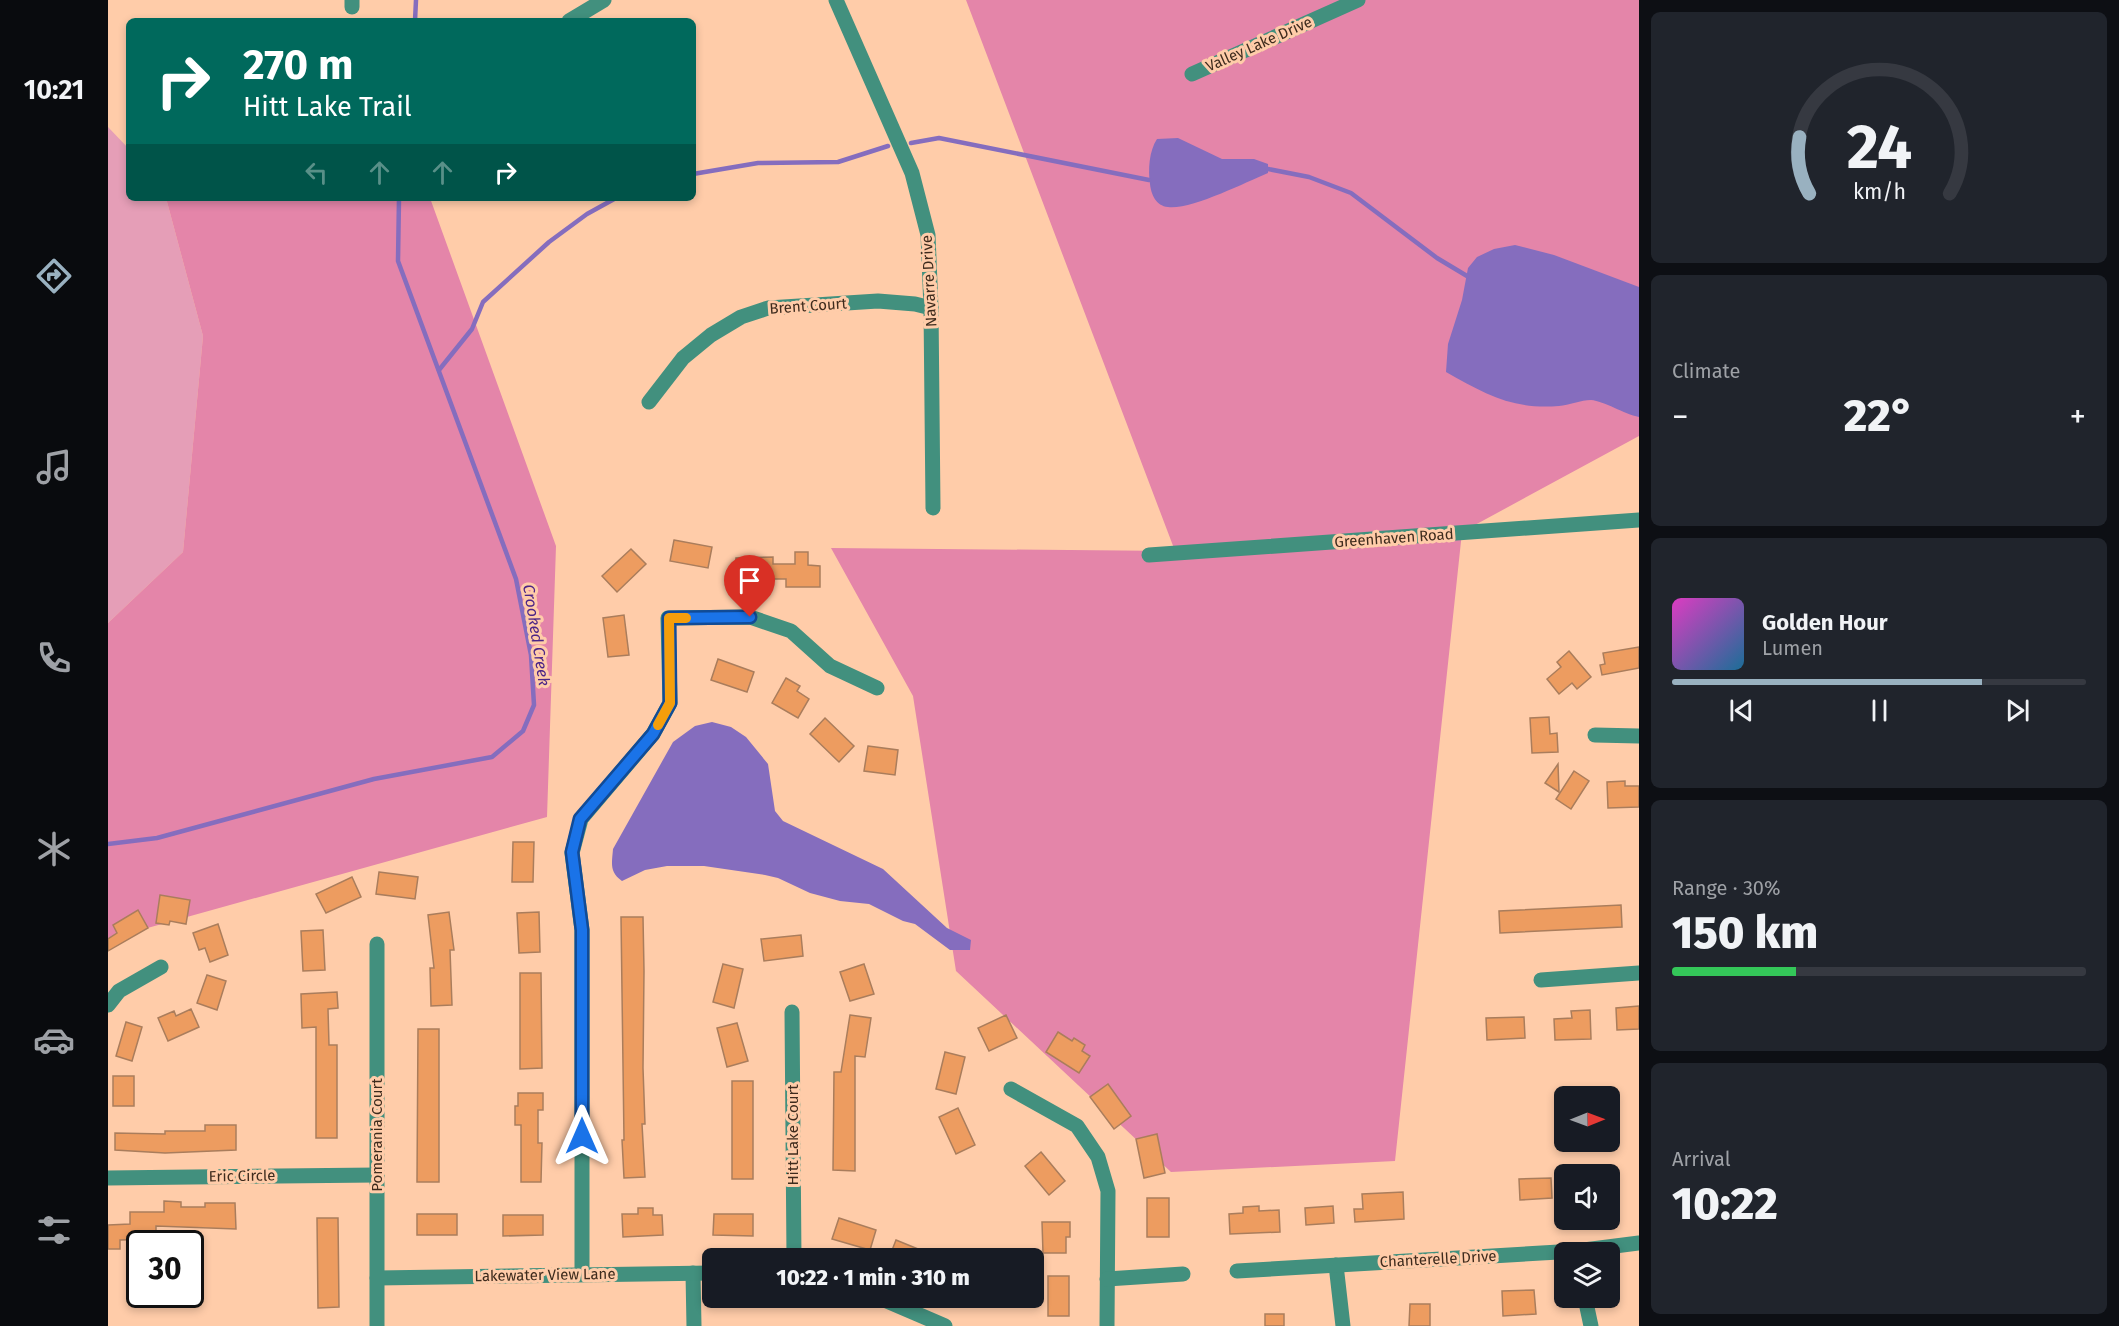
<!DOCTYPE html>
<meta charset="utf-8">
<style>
body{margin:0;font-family:"Fira Sans",sans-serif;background:#20242c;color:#f1f3f6;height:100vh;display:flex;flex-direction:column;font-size:22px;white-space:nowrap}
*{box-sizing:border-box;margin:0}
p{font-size:20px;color:#9ea1a6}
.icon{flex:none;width:33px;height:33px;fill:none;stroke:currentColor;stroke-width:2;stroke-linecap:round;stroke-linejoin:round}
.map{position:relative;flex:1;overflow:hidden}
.side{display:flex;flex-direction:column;gap:12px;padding:12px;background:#0d0f14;width:480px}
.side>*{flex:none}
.hud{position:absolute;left:18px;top:18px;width:570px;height:183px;border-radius:9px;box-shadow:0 3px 9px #0003;background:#00695c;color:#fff;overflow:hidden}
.needle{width:39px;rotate:89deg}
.fabs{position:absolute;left:1446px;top:1086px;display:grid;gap:12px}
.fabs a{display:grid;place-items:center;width:66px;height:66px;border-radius:9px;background:#171b24;box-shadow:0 3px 9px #0003;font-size:30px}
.speed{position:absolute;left:18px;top:1230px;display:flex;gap:12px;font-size:30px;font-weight:700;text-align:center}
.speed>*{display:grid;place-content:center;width:78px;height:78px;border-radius:50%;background:#171b24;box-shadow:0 3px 9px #0003;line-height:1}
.speed .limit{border:3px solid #111;border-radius:9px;background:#fff;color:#111}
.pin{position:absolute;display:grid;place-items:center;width:51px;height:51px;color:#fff;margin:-62px -26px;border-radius:50% 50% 50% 0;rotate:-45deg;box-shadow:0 0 6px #0007}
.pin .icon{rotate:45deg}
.me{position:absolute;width:66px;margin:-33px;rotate:0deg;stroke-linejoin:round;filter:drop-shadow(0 0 4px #0008)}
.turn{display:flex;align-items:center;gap:21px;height:126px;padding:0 18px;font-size:27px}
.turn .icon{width:78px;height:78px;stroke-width:2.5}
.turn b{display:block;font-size:42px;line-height:51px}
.lanes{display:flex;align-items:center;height:57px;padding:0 18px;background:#0003;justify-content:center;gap:30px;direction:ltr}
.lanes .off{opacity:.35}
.big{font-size:45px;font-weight:800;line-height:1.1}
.side .tile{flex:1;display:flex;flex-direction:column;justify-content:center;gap:9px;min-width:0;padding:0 21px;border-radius:9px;background:#20242c}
.side .dial{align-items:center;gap:0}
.dial svg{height:156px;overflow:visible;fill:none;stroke:#363941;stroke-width:7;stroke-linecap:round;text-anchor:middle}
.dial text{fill:#f1f3f6;stroke:none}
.song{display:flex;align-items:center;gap:18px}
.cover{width:72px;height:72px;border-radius:9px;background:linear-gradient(135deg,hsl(310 70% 55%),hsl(200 70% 35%))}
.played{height:6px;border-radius:3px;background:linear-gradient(90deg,#99b1c0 75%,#363941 75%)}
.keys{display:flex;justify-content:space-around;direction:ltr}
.heat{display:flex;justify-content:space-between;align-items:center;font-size:33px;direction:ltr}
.charge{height:9px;border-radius:4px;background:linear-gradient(90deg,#34c759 30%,#363941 0)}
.trip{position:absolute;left:594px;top:1248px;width:342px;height:60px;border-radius:9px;background:#171b24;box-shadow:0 3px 9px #0003;font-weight:800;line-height:60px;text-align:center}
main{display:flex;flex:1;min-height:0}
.tabs{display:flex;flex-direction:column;width:108px;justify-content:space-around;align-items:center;background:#090b0e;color:#9ea1a6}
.tabs .icon{width:42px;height:42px}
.tabs .selected{color:#99b1c0}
.tabs b{font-size:27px;color:#f1f3f6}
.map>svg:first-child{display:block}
</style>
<main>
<nav class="tabs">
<b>10:21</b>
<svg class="icon selected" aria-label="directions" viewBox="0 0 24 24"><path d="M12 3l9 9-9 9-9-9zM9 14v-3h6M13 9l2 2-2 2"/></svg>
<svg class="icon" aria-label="music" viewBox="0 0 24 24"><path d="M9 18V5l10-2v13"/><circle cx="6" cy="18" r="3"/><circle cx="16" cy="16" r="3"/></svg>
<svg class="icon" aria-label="phone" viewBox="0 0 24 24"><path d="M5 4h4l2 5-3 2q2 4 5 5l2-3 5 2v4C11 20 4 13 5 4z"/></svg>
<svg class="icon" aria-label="climate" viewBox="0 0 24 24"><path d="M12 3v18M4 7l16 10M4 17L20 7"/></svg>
<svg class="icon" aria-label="car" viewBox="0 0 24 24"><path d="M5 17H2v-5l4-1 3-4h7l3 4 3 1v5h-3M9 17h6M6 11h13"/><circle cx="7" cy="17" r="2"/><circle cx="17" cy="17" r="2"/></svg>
<svg class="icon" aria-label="filters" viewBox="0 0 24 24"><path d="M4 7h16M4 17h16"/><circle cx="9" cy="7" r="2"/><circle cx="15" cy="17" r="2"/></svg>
</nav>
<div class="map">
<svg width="1531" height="1326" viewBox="0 0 1531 1326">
<rect width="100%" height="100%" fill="#ffcca9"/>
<polygon fill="#e59eb7" points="0,127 21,149 21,198 58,198 95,336 75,552 0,623"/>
<g fill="#e485a9">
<polygon points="858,0 1531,0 1531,436 1354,532 1287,1161 1063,1172 848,971 805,696 723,548 1067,551"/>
<polygon points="58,198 322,198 448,546 439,817 0,939 0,623 75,552 95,336"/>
</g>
<g fill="#856dbe">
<path d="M1070 138 1114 159H1146L1160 164V173C1136 183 1083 210 1060 207 1048 206 1043 194 1042 184 1040 170 1041 151 1049 139Z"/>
<path d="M1407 245 1446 255 1531 287V417C1516 414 1496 401 1483 400 1473 400 1461 405 1451 406 1405 410 1377 394 1338 372L1340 344 1354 300 1360 268 1369 257 1386 249Z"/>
<path d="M604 722 623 727 638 737 660 764 667 811 675 821 775 869 839 928 863 940 862 950H842L807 924 795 921 761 904 732 901 702 893 670 878 657 875 596 866H559L537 870 514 881C501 872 504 863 505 849L565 742 587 726Z"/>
</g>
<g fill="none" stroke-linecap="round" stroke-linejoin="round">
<g stroke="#856dbe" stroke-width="4.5">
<polyline points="307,21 308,0"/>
<polyline points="803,143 831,138 1041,180"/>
<polyline points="1160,169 1201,177 1243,193 1329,258 1359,276"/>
<polyline points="585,174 650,163 730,162 780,146"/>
<polyline points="331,370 364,329 375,302 441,242 479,214 508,198"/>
<polyline points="0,844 49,838 266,779 384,757 415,731 426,705 423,655 408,579 290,261 291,198"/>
</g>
</g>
<g fill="#ed9c60" stroke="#aa7d5c" stroke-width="1.5">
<polygon points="566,540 604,547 600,568 562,561"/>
<polygon points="523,549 538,564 509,592 494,576"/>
<polygon points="687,552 700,552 700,565 712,566 712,587 678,587 678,579 627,579 628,558 665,557 665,564 687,564"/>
<polygon points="516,615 521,655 500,657 495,618"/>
<polygon points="1531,647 1531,668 1494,675 1492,665 1497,664 1495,653"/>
<polygon points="1461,651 1483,677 1469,689 1464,683 1451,694 1439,679 1453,667 1449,662"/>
<polygon points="610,659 646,672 639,692 603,680"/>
<polygon points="678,678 692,686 689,691 701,699 690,718 664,703"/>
<polygon points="1441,717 1442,734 1449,733 1450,752 1424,753 1422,718"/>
<polygon points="717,718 746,746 731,762 702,734"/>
<polygon points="760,746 790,750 787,775 756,771"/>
<polygon points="1450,764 1451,792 1437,783"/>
<polygon points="1466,771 1481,781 1463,809 1448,799"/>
<polygon points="1517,781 1517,786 1531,786 1531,807 1500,808 1499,782"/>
<polygon points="405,842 426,842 425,882 404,882"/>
<polygon points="271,872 310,877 307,899 268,894"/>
<polygon points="244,877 253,897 218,913 208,894"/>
<polygon points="52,895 82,900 78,924 62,921 61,925 48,923"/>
<polygon points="1513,905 1514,927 1392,933 1391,911"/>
<polygon points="30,910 40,928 0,951 0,939 9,933 5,925"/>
<polygon points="341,912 346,950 342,950 344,1005 323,1006 322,968 326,968 320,915"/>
<polygon points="431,912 432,952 411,953 409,913"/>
<polygon points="513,917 535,917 536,971 535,1068 537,1124 534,1124 537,1177 516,1178 514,1140 516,1140"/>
<polygon points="110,924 120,955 102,962 97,948 91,950 85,933"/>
<polygon points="215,930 217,970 195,971 193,931"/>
<polygon points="693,935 695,956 656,961 653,939"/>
<polygon points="615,964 635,969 626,1008 605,1002"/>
<polygon points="756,964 766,994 742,1001 732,972"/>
<polygon points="412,973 433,973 434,1068 412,1069"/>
<polygon points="99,975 118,981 109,1010 89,1003"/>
<polygon points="229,992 230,1008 220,1009 221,1045 229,1045 229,1138 208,1138 208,1027 194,1028 193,994"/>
<polygon points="1531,1006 1531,1029 1509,1030 1508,1008"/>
<polygon points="83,1009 91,1027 60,1041 50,1018 66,1011 68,1016"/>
<polygon points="1482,1010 1483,1039 1447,1040 1446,1019 1464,1018 1463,1011"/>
<polygon points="742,1015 763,1018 757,1057 747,1056 747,1171 725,1170 726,1072 733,1072"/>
<polygon points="898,1015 909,1038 881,1051 870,1028"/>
<polygon points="1416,1017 1417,1038 1379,1040 1378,1018"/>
<polygon points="18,1022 34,1027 24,1061 8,1056"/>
<polygon points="629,1023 640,1061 619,1067 609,1028"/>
<polygon points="310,1029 331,1029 331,1182 309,1182"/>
<polygon points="950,1032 964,1041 966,1038 977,1045 974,1051 982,1056 971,1073 938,1052"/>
<polygon points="837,1052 857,1057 848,1094 828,1089"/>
<rect x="5" y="1076" width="21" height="30"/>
<rect x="624" y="1081" width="21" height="98"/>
<polygon points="1000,1084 1023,1116 1006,1129 982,1097"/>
<polygon points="410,1093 435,1093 435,1110 430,1110 430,1143 434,1143 433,1182 413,1182 413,1125 407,1125 407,1106 410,1106"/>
<polygon points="850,1108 867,1145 848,1154 831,1117"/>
<polygon points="97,1125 128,1125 128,1150 57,1153 7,1150 7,1133 57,1134 57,1131 97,1131"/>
<polygon points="1049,1134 1057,1173 1036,1178 1028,1139"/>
<polygon points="933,1152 957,1181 941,1195 917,1166"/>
<polygon points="1443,1178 1444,1198 1412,1200 1411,1179"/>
<polygon points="1295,1192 1296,1219 1247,1222 1246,1209 1255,1209 1254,1194"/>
<rect x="1039" y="1198" width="22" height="39"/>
<polygon points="56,1201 73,1202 73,1207 97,1207 97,1203 127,1203 128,1229 48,1226 48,1239 12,1240 12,1249 0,1249 0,1225 22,1224 22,1212 56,1212"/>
<polygon points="1151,1206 1151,1211 1171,1210 1172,1232 1122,1234 1121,1214 1135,1213 1135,1207"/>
<polygon points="1225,1206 1226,1223 1198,1225 1197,1208"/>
<polygon points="530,1208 545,1208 545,1215 554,1215 555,1235 515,1237 514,1214 530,1214"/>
<rect x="309" y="1214" width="40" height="21"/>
<polygon points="606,1214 645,1214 645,1236 605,1235"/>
<polygon points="395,1215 435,1215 435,1235 395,1236"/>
<polygon points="209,1218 230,1218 231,1307 210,1308"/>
<polygon points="731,1218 768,1230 762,1250 724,1239"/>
<polygon points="934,1222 962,1222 962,1237 958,1237 958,1253 935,1253"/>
<polygon points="788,1240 832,1258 781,1258"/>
<rect x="940" y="1276" width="21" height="40"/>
<polygon points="1426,1290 1428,1314 1395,1316 1394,1291"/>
<polygon points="1302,1304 1322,1304 1322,1326 1301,1326"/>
<rect x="1157" y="1314" width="19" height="12"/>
</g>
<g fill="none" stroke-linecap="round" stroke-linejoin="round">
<g stroke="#42907e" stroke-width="15">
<polyline points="728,0 804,173 820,235 823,308 825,508"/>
<polyline points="244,7 244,0"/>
<polyline points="461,21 496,0"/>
<polyline points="1084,74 1250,0"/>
<polyline points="541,402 575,358 603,335 633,317 660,308 770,301 807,304 823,308"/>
<polyline points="1041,555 1531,520"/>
<polyline points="1487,735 1531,736"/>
<polyline points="1433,980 1531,973"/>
<polyline points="0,1005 11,991 53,967"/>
<polyline points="684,1012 686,1258"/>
<polyline points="903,1089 969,1126 990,1157 1000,1191 999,1326"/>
<polyline points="0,1178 269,1175"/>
<polyline points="1228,1265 1235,1326"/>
<polyline points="1129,1271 1468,1251 1531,1243"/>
<polyline points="585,1273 586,1326"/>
<polyline points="474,1274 474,930 464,853 473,819 545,734 562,703 560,618 642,617 683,631 722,666 769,688"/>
<polyline points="269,1278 604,1273"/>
<polyline points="999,1279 1075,1274"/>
<polyline points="772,1298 837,1326"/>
<polyline points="1477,1298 1483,1326"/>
<polyline points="269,1326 269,944"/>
</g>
</g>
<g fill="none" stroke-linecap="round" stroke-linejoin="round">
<g stroke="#114b97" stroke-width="15">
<polyline id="route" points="474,1136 474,930 464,852 472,819 545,734 562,703 561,618 642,617"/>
</g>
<use href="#route" stroke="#1a73e8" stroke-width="10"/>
<polyline stroke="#f59e0b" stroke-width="10" points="550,725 562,703 561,618 578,618"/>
</g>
<g text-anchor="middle" stroke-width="6" stroke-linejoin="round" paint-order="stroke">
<g font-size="15" fill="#3e2b1d" stroke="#ffcca9">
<text transform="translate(1151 44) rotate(-24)" y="5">Valley Lake Drive</text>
<text transform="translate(821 281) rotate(-93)" y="5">Navarre Drive</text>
<text transform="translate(700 306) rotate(-4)" y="5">Brent Court</text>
<text transform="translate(1286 538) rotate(-4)" y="5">Greenhaven Road</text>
<text transform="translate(269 1135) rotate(-90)" y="5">Pomerania Court</text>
<text transform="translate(685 1135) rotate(-90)" y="5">Hitt Lake Court</text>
<text transform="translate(134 1176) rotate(-1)" y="5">Eric Circle</text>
<text transform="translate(1330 1259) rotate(-3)" y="5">Chanterelle Drive</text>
<text transform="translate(437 1275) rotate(-1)" y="5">Lakewater View Lane</text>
</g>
<g font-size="16" font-style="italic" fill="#4c2587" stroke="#ffcca9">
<text transform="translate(429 635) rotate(81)" y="6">Crooked Creek</text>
</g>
</g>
</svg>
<div class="fabs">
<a><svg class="needle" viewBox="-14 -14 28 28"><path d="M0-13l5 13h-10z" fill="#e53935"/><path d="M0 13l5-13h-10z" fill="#9ea1a6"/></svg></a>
<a><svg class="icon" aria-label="sound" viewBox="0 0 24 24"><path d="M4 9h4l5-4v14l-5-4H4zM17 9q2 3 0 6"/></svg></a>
<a><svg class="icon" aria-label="layers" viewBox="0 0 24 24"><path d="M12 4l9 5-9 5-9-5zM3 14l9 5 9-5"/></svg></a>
</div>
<div class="speed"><div class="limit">30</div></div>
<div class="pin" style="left:642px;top:617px;background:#d93025"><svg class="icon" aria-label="arrive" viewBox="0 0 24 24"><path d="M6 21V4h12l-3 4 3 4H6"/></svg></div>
<svg class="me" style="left:474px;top:1136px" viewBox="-20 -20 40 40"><path d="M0-17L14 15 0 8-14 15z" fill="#1a73e8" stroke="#fff" stroke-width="4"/></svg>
<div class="trip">10:22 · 1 min · 310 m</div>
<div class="hud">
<div class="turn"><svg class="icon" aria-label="right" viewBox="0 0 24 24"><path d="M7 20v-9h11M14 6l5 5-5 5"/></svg><div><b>270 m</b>Hitt Lake Trail</div></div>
<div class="lanes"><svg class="icon off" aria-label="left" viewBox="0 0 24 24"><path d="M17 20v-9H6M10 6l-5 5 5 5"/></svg><svg class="icon off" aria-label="ahead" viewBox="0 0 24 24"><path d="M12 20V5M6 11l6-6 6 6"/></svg><svg class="icon off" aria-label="ahead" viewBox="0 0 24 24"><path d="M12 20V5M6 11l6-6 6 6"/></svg><svg class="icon" aria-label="right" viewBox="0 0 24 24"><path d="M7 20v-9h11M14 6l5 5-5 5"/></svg></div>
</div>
</div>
<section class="side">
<div class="tile dial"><svg viewBox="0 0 100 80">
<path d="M14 69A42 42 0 1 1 86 69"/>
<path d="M14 69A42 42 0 0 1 9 40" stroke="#99b1c0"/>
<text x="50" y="56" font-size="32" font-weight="700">24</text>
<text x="50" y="72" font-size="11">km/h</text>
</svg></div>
<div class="tile"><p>Climate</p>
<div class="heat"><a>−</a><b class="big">22°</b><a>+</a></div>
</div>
<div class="tile">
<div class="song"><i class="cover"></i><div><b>Golden Hour</b><p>Lumen</p></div></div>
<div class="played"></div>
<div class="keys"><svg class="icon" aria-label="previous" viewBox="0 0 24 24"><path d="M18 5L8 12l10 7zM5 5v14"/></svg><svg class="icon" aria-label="pause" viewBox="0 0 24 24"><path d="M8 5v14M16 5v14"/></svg><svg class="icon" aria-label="next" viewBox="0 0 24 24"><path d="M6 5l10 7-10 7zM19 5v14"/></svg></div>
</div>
<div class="tile"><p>Range · 30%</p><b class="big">150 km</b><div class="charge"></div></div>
<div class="tile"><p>Arrival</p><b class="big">10:22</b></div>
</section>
</main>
